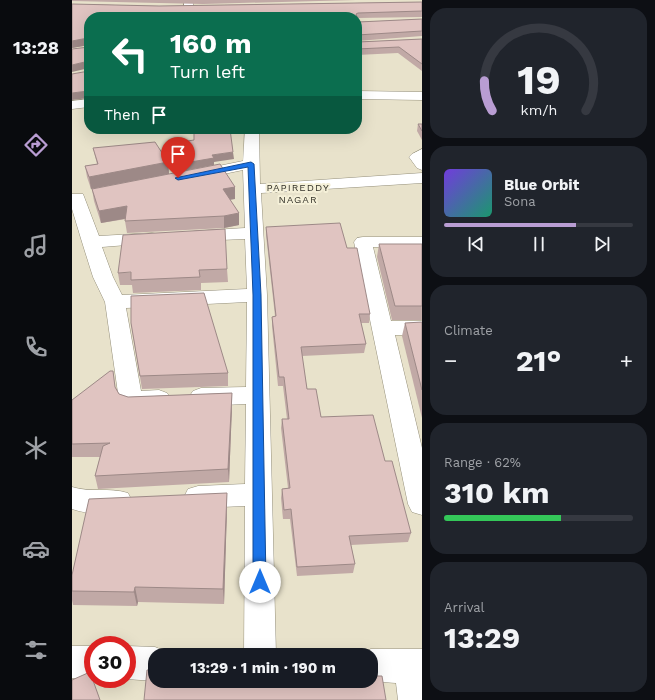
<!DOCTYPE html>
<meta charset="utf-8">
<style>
body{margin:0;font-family:"Work Sans",sans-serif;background:#20242c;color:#f1f3f6;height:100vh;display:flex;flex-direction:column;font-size:15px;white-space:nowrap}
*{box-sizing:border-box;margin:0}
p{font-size:13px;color:#9ea1a6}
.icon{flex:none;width:22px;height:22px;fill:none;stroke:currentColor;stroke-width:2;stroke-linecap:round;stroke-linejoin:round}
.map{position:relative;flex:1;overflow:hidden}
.sheet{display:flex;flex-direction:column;gap:8px;padding:8px;background:#0d0f14;width:233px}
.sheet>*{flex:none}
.guide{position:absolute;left:12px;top:12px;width:278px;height:122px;border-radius:16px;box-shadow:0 4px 16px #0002;background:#0b6e4f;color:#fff;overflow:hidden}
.speed{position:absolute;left:12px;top:636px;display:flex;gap:8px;font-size:20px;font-weight:700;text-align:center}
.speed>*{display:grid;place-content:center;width:52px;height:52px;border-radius:50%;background:#171b24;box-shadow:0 4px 16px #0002;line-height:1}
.speed .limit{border:6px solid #d22;background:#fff;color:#111}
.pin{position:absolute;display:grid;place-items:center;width:34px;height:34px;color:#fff;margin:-41px -17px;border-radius:50% 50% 50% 0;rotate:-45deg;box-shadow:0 0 4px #0007}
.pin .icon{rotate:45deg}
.me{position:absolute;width:44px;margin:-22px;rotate:0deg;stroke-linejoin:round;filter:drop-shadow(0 0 3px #0008)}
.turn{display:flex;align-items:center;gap:14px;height:84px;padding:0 20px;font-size:18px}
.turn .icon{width:52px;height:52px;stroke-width:2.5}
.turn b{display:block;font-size:28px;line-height:34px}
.then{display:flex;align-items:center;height:38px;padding:0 20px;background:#0003;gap:8px;font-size:15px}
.big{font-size:30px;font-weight:700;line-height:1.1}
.sheet .card{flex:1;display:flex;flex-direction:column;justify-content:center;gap:6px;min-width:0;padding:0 14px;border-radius:16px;background:#20242c}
.sheet .dial{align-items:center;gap:0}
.dial svg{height:104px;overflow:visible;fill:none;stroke:#363941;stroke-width:7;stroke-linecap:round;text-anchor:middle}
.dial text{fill:#f1f3f6;stroke:none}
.song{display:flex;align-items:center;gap:12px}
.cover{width:48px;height:48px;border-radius:6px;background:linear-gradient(135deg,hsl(260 70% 55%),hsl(160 70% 35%))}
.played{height:4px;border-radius:2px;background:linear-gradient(90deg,#b99dd3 70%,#363941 70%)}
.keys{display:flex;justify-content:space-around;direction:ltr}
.heat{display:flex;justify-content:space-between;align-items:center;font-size:22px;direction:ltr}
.charge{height:6px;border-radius:3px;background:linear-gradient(90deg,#34c759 62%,#363941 0)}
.trip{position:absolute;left:76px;top:648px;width:230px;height:40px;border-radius:16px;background:#171b24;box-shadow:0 4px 16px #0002;font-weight:700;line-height:40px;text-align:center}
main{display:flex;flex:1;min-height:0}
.tabs{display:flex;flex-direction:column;width:72px;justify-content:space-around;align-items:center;background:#090b0e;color:#9ea1a6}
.tabs .icon{width:28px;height:28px}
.tabs .on{color:#b99dd3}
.tabs b{font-size:18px;color:#f1f3f6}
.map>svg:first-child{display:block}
</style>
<main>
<nav class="tabs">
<b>13:28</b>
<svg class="icon on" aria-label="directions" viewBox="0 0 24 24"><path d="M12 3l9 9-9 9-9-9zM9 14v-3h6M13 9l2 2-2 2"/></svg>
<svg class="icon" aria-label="music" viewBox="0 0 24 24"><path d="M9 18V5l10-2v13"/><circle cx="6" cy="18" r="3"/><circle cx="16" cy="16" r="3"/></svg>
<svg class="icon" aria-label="phone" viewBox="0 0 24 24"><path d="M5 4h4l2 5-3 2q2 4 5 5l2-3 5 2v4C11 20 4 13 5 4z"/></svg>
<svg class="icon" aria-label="climate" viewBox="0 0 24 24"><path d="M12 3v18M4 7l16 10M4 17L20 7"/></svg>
<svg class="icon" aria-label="car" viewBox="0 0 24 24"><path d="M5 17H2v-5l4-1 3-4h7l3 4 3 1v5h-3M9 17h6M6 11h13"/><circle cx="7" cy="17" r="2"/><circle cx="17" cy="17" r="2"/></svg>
<svg class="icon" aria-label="filters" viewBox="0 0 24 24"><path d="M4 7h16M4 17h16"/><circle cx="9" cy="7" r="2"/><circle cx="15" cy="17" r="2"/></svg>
</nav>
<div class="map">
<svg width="350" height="700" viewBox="0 0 350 700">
<rect width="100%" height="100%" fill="#e8e2cb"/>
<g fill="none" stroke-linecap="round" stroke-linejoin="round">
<g stroke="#948f7a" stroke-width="1">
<g id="street">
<polygon points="112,0 122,0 120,10 112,10"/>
<polygon points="285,91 350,92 350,100 285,99"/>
<polygon points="17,99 17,107 0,109 0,101"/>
<path d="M173 129H187L188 184 350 173V183L189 193 195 295 204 655H172L173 506 126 508 116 505 112 497 116 489 126 486 173 484 174 404 129 406 121 403 117 397 121 391 129 388 174 387 175 302 54 308 69 391 87 390 95 393 99 399 95 405C82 409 64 410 51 406L47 400 33 302 21 277 10 242 0 209V194H11L27 236 80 233 86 234 89 238 86 242 80 243 30 247 41 277 50 295 175 289 173 239 124 241 118 240 115 236 118 232 124 231 173 228 171 170 123 180 117 178 115 175 117 172 171 161Z"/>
<polygon points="350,149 350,170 345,168 337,157 340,154"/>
<polygon points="291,237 350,237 350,247 301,247 319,321 350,321 350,335 323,335 350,448 350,515 340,512 336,504 282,242 285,238"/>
<path d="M0 487C19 493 37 487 56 493L60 501 56 509C38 515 17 515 0 509Z"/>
<polygon points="0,646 21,646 22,679 0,678"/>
<polygon points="55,646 83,647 95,652 96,655 83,655 83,681 54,679"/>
<polygon points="299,649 350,649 350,700 326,700 324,683 295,681 299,681 299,655 287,655"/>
</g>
</g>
<use href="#street" fill="#fff" fill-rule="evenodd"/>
</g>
<g fill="#c1a9a6">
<polygon points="0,0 284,0 131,4 0,1"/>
<polygon points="350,2 350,17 285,18 17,17 17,45 0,48 0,4 87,6"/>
<polygon points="285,19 286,22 350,19 350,37 350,36 285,41 286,42 350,39 350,71 326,53 285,55"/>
<polygon points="346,124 350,124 350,140 345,131"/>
<polygon points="21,148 96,162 97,174 19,189 15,177 13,166 25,164"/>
<polygon points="163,187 163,199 158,199 167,225 152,228 55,233 53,221 54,219 29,223 22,201 20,189"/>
<polygon points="194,227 275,248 298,314 297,323 289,323 294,344 292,353 230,356 235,389 249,417 313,461 339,533 336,542 279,545 283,564 281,573 225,576 218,519 211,519 209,498 210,489 216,488 209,428 210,419 215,419 211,386 206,386 200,326 200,317 203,316 194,235"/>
<polygon points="307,244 350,244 350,320 320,320 305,257"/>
<polygon points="155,269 156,282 129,283 129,290 61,293 60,285 48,285 46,273"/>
<polygon points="350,322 350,418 330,336 333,323"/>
<polygon points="59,323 156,373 156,386 70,389"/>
<polygon points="44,388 47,394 56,397 160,393 160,406 157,482 26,489 23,476 28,457 0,457 0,400"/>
<polygon points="155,493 155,508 152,604 66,602 65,606 1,605 0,600 0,575"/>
</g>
<g fill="#9d8987">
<polygon points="16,38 17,45 0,48 0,41"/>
<polygon points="17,61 17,68 0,72 0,65"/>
<polygon points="16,91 17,98 0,100 0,93"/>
<polygon points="161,152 162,159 142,162 142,165 102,173 101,165 140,155"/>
<polygon points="96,162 97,174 19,189 17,177"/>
<polygon points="163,187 163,199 152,201 151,189"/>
<polygon points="55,206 57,218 29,223 27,211"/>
<polygon points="167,213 167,225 152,228 152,216"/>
<polygon points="160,393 160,406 157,482 156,469"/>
<polygon points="155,493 155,508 152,604 151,589"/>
<polygon points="63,587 66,602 65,606 62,592"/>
</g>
<g fill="#e0c4c1" stroke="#9d8987">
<polygon points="350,2 350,11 286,13 284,14 285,17 17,17 17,39 16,38 0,41 0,4 87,6"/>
<polygon points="285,19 286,22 350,19 350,31 285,35"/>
<polygon points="285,39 286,42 350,39 350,64 327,47 285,49"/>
<polygon points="17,47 17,61 0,65 0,49"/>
<polygon points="17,71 17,96 16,91 0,93 0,74"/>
<polygon points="346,124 350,124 350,131"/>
<polygon points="122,129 158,129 161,152 140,155 142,158 101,165 103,143 122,140"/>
<polygon points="83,142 96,162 17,177 13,166 26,164 21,148"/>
<polygon points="148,164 163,187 151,189 167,213 152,216 53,221 55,206 27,211 20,189"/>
<polygon points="268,223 275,248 285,248 298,314 287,314 294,344 229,347 235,389 244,389 249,417 301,415 313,461 320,461 339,533 277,536 283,564 225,567 219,509 212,510 210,489 218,488 210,419 217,419 212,377 207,377 200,317 204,316 194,227"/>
<polygon points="153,229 155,269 127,270 128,277 59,280 59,272 46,273 51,235"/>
<polygon points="307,244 350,244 350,306 323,306"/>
<polygon points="132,293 156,373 68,376 59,323 59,296"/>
<polygon points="350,322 350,390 333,323"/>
<polygon points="38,371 41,371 43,387 47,394 56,397 160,393 156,469 23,476 31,446 38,443 0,444 0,400"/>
<polygon points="155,493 151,589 63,587 62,592 0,591 0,575 17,499"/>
<polygon points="75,670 83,670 83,681 299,681 299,676 310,676 314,700 72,700"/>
<polygon points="18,672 28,700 0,700 0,680"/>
</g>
<polygon fill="#1a73e8" stroke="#114b97" points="179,162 182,164 189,295 194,582 192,586 188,588 183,586 181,582 181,295 176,167 106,180 103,178"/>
<g text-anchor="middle" stroke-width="4" stroke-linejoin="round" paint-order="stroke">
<g font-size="10" letter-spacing="1" fill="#333128" stroke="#f5f0d8">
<text x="226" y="191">PAPIREDDY<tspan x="226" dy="12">NAGAR</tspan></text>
</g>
</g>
</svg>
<div class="speed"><div class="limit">30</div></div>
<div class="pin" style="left:106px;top:178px;background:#d93025"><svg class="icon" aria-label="arrive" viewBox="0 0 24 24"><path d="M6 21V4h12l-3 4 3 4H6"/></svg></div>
<svg class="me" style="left:188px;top:582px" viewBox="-20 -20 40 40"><circle r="19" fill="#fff"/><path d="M0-13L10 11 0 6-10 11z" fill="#1a73e8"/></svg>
<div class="trip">13:29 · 1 min · 190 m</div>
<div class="guide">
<div class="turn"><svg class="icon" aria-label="left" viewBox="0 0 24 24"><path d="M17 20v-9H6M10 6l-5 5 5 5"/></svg><div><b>160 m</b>Turn left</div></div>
<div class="then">Then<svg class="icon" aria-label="arrive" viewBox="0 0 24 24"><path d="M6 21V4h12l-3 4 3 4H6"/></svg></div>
</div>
</div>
<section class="sheet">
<div class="card dial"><svg viewBox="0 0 100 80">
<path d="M14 69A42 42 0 1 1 86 69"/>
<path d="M14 69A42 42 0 0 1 8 46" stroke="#b99dd3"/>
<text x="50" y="56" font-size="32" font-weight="700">19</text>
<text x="50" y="72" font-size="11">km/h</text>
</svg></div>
<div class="card">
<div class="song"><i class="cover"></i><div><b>Blue Orbit</b><p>Sona</p></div></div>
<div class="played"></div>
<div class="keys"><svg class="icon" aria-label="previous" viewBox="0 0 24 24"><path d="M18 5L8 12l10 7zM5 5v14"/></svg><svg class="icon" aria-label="pause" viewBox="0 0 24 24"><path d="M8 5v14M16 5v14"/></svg><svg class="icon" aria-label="next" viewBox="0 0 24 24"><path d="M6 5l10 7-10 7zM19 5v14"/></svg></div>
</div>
<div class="card"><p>Climate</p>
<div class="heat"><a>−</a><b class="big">21°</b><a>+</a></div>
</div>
<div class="card"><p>Range · 62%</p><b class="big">310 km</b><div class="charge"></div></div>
<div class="card"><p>Arrival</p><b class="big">13:29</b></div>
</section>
</main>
